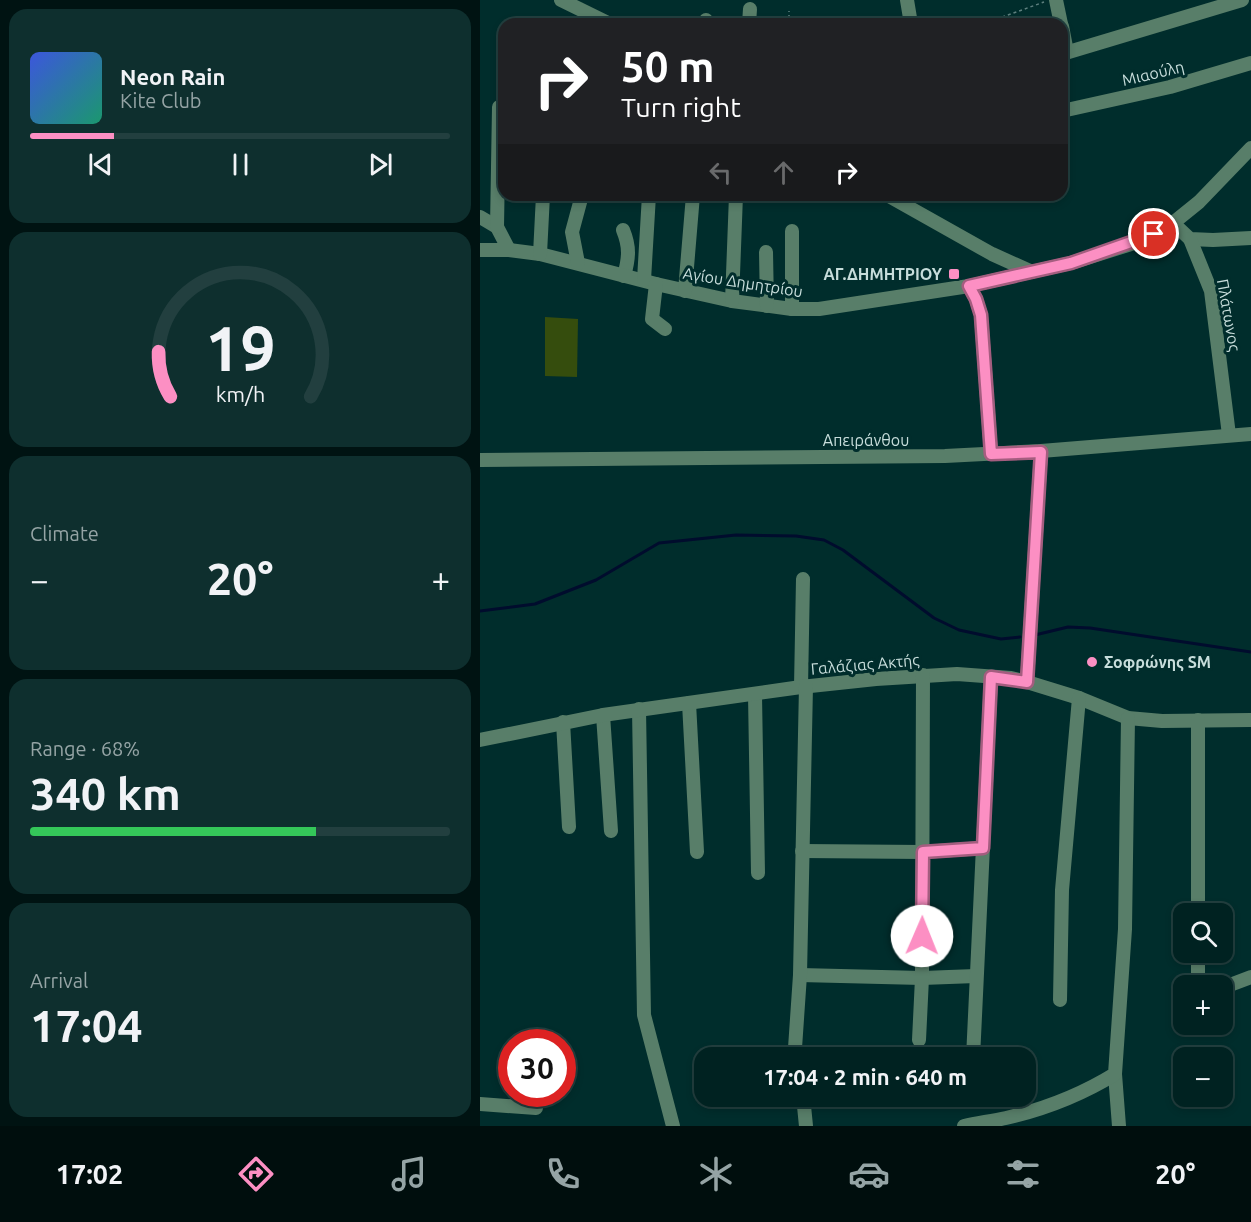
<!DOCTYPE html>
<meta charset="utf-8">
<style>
body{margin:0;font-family:Ubuntu,sans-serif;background:#0e2f2e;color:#f1f3f6;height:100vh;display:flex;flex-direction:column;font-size:22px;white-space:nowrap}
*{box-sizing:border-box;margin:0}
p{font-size:20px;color:#95a4a5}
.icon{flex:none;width:33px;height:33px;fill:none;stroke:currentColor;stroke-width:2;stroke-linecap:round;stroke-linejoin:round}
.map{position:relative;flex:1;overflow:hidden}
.side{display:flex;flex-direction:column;gap:9px;padding:9px;background:#001312;width:480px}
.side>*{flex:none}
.banner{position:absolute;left:18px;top:18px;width:570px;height:183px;border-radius:18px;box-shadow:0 3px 9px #0003,0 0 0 2px #223f3f;background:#202124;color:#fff;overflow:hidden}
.tools{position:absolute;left:693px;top:903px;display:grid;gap:12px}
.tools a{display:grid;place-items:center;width:60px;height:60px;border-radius:12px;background:#002221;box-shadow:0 3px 9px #0003,0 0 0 2px #223f3f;font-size:30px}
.speed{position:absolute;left:18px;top:1029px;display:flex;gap:12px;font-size:30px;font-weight:700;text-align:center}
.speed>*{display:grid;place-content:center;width:78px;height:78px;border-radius:50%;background:#002221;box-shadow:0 3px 9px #0003,0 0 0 2px #223f3f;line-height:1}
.speed .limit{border:9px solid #d22;background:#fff;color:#111}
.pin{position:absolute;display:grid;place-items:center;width:51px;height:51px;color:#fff;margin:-26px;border:3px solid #fff;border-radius:50%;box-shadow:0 2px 6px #0007}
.me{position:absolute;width:66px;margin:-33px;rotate:1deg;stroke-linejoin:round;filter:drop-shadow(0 0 4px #0008)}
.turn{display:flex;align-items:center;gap:21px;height:126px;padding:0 24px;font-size:27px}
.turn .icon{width:78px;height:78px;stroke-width:2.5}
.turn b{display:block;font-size:42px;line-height:51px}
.lanes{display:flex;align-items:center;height:57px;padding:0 24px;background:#0003;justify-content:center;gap:30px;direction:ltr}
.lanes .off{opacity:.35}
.big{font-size:45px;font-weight:600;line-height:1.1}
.side .widget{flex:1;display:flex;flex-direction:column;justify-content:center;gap:9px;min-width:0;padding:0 21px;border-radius:18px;background:#0e2f2e}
.side .dial{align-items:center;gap:0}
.dial svg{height:156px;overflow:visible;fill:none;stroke:#223f3f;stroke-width:7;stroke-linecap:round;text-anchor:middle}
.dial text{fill:#f1f3f6;stroke:none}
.song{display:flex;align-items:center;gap:18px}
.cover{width:72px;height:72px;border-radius:9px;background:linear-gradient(135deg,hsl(230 70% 55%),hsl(160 70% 35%))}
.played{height:6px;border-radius:3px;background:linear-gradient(90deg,#fc8fc3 20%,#223f3f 20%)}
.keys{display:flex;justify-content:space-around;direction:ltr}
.heat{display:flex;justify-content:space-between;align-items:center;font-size:33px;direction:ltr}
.charge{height:9px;border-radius:4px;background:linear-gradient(90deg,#34c759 68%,#223f3f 0)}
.trip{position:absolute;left:214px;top:1047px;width:342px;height:60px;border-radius:18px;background:#002221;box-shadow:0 3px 9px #0003,0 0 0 2px #223f3f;font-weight:600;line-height:60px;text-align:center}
.tab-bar{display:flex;height:96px;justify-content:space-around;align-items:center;background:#000e0d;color:#95a4a5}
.tab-bar .icon{width:42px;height:42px}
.tab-bar .active{color:#fc8fc3}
.tab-bar b{font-size:27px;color:#f1f3f6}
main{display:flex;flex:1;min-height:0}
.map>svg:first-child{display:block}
</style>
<main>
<section class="side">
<div class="widget">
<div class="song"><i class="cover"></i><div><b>Neon Rain</b><p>Kite Club</p></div></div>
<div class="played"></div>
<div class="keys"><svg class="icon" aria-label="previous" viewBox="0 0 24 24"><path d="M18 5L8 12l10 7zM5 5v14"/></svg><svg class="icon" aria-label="pause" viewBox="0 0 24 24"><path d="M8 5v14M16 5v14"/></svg><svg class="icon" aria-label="next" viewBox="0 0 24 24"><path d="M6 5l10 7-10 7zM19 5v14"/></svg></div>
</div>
<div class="widget dial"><svg viewBox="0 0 100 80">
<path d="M14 69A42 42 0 1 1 86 69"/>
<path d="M14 69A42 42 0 0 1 8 46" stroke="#fc8fc3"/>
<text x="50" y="56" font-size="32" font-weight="700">19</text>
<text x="50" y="72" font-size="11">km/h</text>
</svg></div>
<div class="widget"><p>Climate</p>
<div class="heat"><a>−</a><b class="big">20°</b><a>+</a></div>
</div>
<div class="widget"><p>Range · 68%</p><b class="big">340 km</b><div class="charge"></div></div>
<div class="widget"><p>Arrival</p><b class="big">17:04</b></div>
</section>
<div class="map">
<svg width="771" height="1126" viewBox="0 0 771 1126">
<rect width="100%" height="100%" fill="#002d2c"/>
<polygon fill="#354d0d" points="65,317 98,319 97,377 65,376"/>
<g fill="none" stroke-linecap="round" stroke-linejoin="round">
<g stroke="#000c2d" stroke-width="3">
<polyline points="0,611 55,604 116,580 179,543 256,535 316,536 344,540 363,550 454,618 479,630 521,639 540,637"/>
<polyline points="555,635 588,627 610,628 771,652"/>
</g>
<g stroke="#5e807f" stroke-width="1.5" stroke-dasharray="3 3" stroke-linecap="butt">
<polyline points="309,24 309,11"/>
<polyline points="487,24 514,20 564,2"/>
</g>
<g stroke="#587e69" stroke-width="14">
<polyline points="81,0 130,24"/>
<polyline points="427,0 431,24"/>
<polyline points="576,0 581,24"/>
<polyline points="226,24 226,20"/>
<polyline points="269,24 270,9"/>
<polyline points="582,26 587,52"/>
<polyline points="582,54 762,0"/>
<polyline points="582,111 690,87 771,63"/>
<polyline points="407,195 512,254 552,272"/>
<polyline points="0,217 17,227 29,250"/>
<polyline points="693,223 710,239 733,240 771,238"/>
<polyline points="17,227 19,107"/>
<path d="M143 230C150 247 149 258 144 276"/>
<polyline points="710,239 731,291 749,435"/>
<polyline points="0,250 29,250 60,254 176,284 252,301 312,309 339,309 489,286 591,263 651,244 674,234 693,223 719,202 771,148"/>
<polyline points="286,252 287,306"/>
<polyline points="60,254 63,195"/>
<polyline points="98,263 92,232 102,195"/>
<polyline points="164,280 169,195"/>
<polyline points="176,284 172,319 185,329"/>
<polyline points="489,286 496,299 501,315 511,454"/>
<polyline points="205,291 213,195"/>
<polyline points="252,301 256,195"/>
<polyline points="312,309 312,231"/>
<polyline points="0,460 465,456 561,451 771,434"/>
<polyline points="547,682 561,451"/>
<polyline points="321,687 323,579"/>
<polyline points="275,695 278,873"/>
<polyline points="209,703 217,852"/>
<polyline points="159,709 164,1015 193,1126"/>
<polyline points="123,715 131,831"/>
<polyline points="83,722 89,827"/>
<polyline points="0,740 123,715 321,687 396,679 477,674 531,678 547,682 599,698 648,718 682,721 771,720"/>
<polyline points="322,851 443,852 503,848"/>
<polyline points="718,914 718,720"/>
<polyline points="718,952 718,986"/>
<polyline points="320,975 442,978 496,976"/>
<polyline points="742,988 771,977"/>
<polyline points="580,1000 582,890 599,698"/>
<polyline points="439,1040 442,978 443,675"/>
<polyline points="317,1058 315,1048 320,975 326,686"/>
<polyline points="493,1058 511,677"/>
<polyline points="635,1074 639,1126"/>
<polyline points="323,1096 326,1126"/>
<polyline points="0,1104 56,1108"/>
<path d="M484 1126C498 1123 512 1121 526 1118 565 1109 601 1095 635 1074L645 929 648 718"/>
</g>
</g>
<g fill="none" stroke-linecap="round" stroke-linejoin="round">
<g stroke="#a45d7f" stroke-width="15">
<polyline id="route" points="442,936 443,852 503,848 511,677 547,682 561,452 511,454 501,315 496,299 489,286 591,263 674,234"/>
</g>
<use href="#route" stroke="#fc8fc3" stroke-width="10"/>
</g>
<g fill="#fc8fc3" stroke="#002d2c" stroke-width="2">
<rect x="468" y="268" width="12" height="12" rx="3"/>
<circle cx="612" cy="662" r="6"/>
</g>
<g text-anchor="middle" stroke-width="6" stroke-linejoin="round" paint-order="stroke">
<g font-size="16" fill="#c7dddb" stroke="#002d2c">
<text transform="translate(673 73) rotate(-13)" y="6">Μιαούλη</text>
<text transform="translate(263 282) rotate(9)" y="6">Αγίου Δημητρίου</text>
<text transform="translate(749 315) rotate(80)" y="6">Πλάτωνος</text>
<text x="386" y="446">Απειράνθου</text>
<text transform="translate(385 664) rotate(-5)" y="6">Γαλάζιας Ακτής</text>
</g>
<g font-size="16" font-weight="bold" fill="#c7dddb" stroke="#002d2c" text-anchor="end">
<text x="462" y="280">ΑΓ.ΔΗΜΗΤΡΙΟΥ</text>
<text x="624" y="668" text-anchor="start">Σοφρώνης SM</text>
</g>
</g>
</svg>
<div class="tools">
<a><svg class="icon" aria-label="search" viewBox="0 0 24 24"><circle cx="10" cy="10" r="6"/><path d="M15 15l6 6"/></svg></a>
<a>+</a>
<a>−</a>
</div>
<div class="speed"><div class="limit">30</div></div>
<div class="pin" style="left:674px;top:234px;background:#d93025"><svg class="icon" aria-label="arrive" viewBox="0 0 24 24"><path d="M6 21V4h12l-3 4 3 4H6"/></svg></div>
<svg class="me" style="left:442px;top:936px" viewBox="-20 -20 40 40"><circle r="19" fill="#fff"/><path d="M0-13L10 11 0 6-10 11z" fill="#fc8fc3"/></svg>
<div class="trip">17:04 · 2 min · 640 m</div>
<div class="banner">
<div class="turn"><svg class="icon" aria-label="right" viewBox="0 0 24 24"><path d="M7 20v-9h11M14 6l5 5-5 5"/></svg><div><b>50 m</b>Turn right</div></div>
<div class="lanes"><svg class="icon off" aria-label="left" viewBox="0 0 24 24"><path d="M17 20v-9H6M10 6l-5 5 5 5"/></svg><svg class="icon off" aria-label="ahead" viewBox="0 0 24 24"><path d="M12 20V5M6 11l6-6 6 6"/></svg><svg class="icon" aria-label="right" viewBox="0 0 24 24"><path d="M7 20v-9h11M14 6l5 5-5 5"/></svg></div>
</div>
</div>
</main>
<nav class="tab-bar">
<b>17:02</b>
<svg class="icon active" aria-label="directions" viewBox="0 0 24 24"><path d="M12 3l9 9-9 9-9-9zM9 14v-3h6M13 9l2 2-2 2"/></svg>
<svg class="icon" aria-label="music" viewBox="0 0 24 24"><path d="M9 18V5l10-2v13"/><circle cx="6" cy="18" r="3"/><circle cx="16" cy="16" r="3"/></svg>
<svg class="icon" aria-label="phone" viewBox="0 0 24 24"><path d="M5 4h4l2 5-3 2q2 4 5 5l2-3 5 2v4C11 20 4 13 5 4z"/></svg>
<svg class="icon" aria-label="climate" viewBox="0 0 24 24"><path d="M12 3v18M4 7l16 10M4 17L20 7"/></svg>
<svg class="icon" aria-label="car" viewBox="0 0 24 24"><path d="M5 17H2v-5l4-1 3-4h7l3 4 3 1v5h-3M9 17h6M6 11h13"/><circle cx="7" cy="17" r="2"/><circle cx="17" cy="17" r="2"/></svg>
<svg class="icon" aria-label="filters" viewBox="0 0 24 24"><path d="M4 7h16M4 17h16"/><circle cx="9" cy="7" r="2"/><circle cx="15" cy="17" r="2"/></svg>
<b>20°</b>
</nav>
